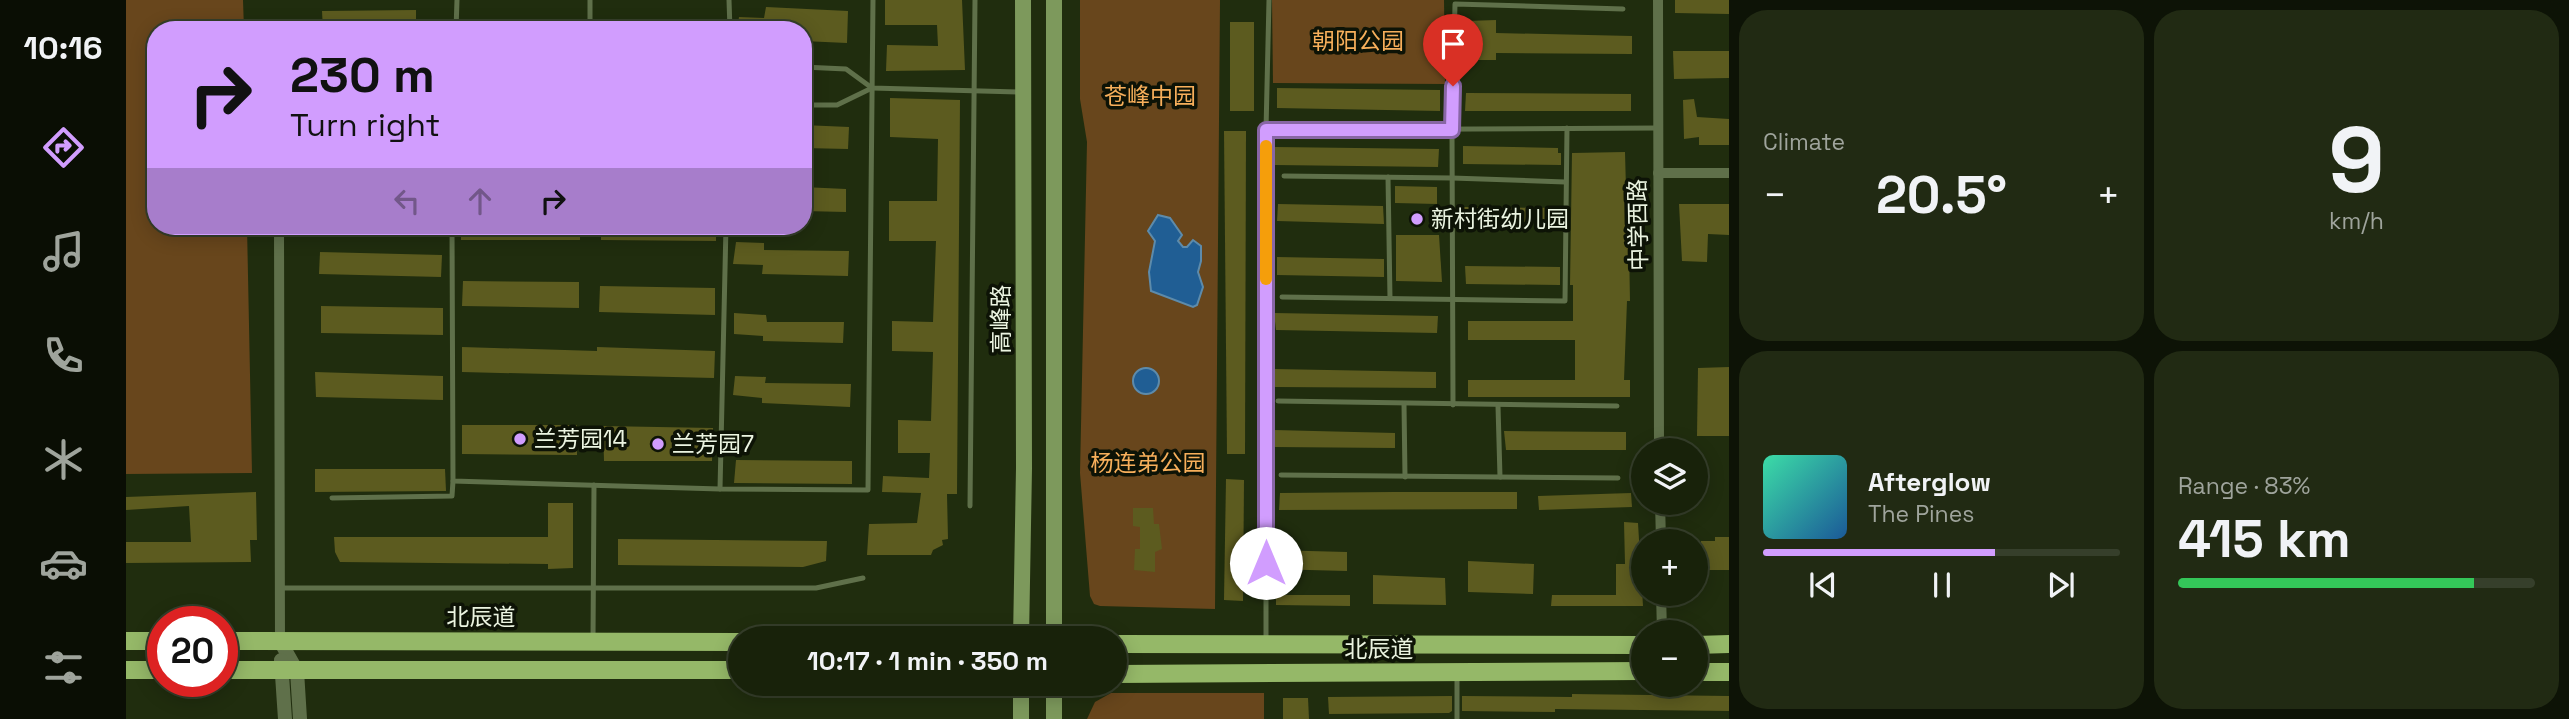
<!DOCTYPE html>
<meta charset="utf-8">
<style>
body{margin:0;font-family:"Space Grotesk","Noto Sans SC",sans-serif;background:#212a13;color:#f1f3f6;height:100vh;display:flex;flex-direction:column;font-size:26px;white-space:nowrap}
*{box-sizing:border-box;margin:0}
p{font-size:23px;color:#9fa49c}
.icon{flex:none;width:38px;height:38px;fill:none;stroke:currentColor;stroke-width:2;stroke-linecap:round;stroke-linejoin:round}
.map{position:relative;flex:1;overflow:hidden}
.drawer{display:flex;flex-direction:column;gap:10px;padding:10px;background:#0d1306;width:840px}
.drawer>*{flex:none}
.banner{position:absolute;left:21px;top:21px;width:665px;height:214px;border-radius:28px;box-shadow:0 4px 18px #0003,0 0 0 2px #363f2b;background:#d19dfe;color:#111;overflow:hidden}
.fabs{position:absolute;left:1505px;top:438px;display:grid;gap:14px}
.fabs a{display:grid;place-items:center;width:77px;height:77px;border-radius:50%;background:#18220a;box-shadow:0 4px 18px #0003,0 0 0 2px #363f2b;font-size:35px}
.speed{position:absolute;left:21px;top:606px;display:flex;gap:14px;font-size:35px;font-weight:700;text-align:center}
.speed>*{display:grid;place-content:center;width:91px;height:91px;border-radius:50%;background:#18220a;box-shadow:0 4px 18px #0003,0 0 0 2px #363f2b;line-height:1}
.speed .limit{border:10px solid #d22;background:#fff;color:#111}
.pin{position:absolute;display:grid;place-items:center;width:60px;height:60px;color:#fff;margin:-72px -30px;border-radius:50% 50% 50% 0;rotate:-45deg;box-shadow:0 0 7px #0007}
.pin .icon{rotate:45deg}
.me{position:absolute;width:77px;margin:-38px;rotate:0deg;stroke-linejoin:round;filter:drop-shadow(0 0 5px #0008)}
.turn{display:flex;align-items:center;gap:24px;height:147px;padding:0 28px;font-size:32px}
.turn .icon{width:91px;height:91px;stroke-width:2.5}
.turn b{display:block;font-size:49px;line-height:60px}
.lanes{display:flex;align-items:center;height:66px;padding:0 28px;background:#0003;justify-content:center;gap:35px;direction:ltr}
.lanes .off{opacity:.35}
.big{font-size:52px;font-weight:800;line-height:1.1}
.drawer .card{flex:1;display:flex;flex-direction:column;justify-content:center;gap:10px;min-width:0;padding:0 24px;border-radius:28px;background:#212a13}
.drawer .dial{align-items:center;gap:0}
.dial b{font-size:91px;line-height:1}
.song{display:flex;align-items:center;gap:21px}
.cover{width:84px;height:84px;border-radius:10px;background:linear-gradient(135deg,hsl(160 70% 55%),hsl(210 70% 35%))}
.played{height:7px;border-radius:4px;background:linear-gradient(90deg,#d19dfe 65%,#363f2b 65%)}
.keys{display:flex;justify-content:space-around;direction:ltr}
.heat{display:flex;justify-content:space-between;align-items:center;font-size:38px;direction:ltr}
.charge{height:10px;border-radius:5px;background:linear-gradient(90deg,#34c759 83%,#363f2b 0)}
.drawer .tiles{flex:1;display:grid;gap:10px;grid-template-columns:repeat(2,1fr)}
.trip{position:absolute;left:602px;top:626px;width:399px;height:70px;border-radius:35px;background:#18220a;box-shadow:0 4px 18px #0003,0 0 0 2px #363f2b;font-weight:800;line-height:70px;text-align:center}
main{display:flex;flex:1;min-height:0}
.menu{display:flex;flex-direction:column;width:126px;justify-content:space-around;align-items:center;background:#0a0e04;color:#9fa49c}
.menu .icon{width:49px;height:49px}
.menu .current{color:#d19dfe}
.menu b{font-size:32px;color:#f1f3f6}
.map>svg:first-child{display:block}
</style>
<main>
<nav class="menu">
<b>10:16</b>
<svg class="icon current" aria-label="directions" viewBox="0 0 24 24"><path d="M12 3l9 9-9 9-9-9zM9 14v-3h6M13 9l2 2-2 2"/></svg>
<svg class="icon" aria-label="music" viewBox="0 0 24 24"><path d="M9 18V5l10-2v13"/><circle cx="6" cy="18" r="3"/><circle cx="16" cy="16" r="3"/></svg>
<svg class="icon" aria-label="phone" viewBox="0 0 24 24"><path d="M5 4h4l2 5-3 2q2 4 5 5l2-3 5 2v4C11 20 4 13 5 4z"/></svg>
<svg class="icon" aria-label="climate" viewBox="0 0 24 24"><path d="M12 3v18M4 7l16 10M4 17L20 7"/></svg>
<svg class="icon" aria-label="car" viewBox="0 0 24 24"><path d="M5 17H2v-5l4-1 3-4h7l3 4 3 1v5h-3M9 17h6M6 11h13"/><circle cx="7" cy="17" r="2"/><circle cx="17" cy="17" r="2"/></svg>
<svg class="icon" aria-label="filters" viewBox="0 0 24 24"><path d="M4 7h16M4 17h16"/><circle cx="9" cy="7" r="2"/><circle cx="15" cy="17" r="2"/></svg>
</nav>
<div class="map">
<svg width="1603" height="719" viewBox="0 0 1603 719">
<rect width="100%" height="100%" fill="#202d0e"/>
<g fill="#68461c">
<polygon points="0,0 117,0 118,30 30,30 30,226 121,226 126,473 0,474"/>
<polygon points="954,0 1094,0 1089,609 974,606 968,604 964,596 954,473 961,142 954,99"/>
<polygon points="1146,0 1318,0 1319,84 1147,83"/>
<polygon points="985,693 1138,693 1138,719 961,719 969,702"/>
</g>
<g fill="#205e94" stroke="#5d8bab" stroke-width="2">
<polygon points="1032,215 1044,218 1056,235 1052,241 1057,247 1061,247 1067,240 1075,246 1075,261 1072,272 1077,287 1071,305 1067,307 1025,291 1023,272 1029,241 1022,231"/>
<circle cx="1020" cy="381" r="13"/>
</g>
<g fill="#5c5b1f">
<polygon points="759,0 836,0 839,70 760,71 761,45 812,46 811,25 759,25"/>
<polygon points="1549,0 1603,0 1603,14 1549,13"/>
<polygon points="640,7 722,11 721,43 677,41 677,30 611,30 613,17 638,18"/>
<polygon points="290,10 290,30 197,30 196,11"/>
<polygon points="1370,20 1370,33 1506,36 1506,54 1370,53 1370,60 1342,60 1341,21"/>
<rect x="1104" y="22" width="24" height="89"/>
<polygon points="1547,51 1603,51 1603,78 1548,79"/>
<polygon points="1151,88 1314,90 1314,111 1151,108"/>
<polygon points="1340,93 1505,94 1505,111 1339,111"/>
<polygon points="764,98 834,100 831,494 821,494 822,539 816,540 817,545 807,550 805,555 741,555 743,524 791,523 795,493 756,492 757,476 803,478 804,453 772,453 772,420 805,421 807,352 766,351 766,321 807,322 810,241 763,241 763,201 811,201 812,139 764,137"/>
<polygon points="1568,99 1571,117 1603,119 1603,145 1573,145 1573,137 1558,139 1557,100"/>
<polygon points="677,125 723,127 722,149 677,148"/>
<polygon points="1098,131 1120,131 1119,454 1101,454"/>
<polygon points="1337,146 1432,148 1432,153 1435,153 1435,165 1337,164"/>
<polygon points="1149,147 1313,149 1312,167 1149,165"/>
<polygon points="1499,152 1500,189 1502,189 1504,301 1501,301 1498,380 1504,380 1504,397 1342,397 1342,380 1449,380 1449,340 1342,340 1342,321 1447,321 1447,285 1444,285 1446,153"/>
<polygon points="1269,186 1311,187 1311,204 1269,203"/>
<polygon points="677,187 720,189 720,212 677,211"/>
<polygon points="1152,204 1257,206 1258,224 1151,221"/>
<polygon points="1553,204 1603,204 1603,235 1582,234 1581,262 1556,261"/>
<polygon points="1338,207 1435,208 1435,222 1338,222"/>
<rect x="335" y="226" width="119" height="14"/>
<polygon points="475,226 590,226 590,241 475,240"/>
<polygon points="1270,235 1313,235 1316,282 1270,281"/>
<polygon points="610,242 638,243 638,250 723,251 722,276 636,274 637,265 607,264"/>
<polygon points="194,252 316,255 315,277 193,274"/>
<polygon points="1151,257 1258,259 1258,277 1151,275"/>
<polygon points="1339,266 1434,267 1434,285 1340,284"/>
<polygon points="337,281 453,282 453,308 336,306"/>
<polygon points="474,286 589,288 589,315 473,312"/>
<polygon points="195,306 317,308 317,335 195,333"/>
<polygon points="608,313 640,315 641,322 718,322 717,343 637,341 637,336 608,334"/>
<polygon points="1148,313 1312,316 1311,333 1150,330"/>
<polygon points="336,347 471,351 471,347 589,351 588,378 336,372"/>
<polygon points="1603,367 1603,436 1571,436 1572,368"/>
<polygon points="1148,369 1310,372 1310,388 1149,387"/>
<polygon points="189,372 317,376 317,400 190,397"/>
<polygon points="609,376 640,377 639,383 725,384 724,407 636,403 636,398 607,395"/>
<polygon points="336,425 451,425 451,455 336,454"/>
<polygon points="477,426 587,428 586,461 478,461"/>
<polygon points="1148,430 1269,433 1269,448 1148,447"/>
<polygon points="1378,431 1500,432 1500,450 1380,450"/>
<polygon points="610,460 726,461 726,484 608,483"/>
<polygon points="189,469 319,469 320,491 189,492"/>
<polygon points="1100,479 1118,480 1117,601 1098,600"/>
<polygon points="130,492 131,540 124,540 125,562 0,563 0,542 65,542 63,506 0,510 0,497"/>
<polygon points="1266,492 1391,492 1391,509 1153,510 1154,493"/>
<polygon points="1505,493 1506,507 1413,510 1412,496"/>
<polygon points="422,503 447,503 447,568 422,569 422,564 214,562 209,552 208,537 422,537"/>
<polygon points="1007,508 1027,508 1028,524 1033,524 1036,549 1029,552 1029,572 1008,570 1009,549 1014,549 1014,527 1007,526"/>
<polygon points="1498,522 1512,523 1517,606 1425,606 1426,595 1490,595 1490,564 1499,564"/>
<polygon points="1589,537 1603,537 1603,570 1575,570 1575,541 1589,541"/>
<polygon points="492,539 701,541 700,561 677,567 492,565"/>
<polygon points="1145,550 1221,552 1221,571 1145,569"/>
<polygon points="1342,561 1408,564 1407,594 1342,592"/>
<polygon points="1247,575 1319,578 1320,605 1247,604"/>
<polygon points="1150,595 1224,595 1224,606 1150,605"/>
<polygon points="1446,694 1603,696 1603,711 1429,709 1429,712 1336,711 1336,696 1446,697"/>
<polygon points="1326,696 1326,711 1323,713 1203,714 1202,697"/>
<polygon points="1157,698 1182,698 1183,719 1157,719"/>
</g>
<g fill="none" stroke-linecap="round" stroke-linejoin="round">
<g stroke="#5f704a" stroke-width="5">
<polyline points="603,0 604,30"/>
<polyline points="330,30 331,0"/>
<polyline points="464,30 464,0"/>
<polyline points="677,67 720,69 746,88 893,92"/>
<polyline points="677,105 711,105 746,88"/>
<polyline points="1140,130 1532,128"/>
<polyline points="1158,176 1326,178 1439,182"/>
<polyline points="1262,177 1264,298"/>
<polyline points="326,226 327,481 594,489 742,490 747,0"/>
<polyline points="1156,297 1439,301 1441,128"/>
<polyline points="1152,401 1491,406"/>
<polyline points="1278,404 1279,477"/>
<polyline points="1327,405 1326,130 1329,4 1497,9"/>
<polyline points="1372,406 1374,477"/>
<polyline points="1155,475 1492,478"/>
<polyline points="594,489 600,226"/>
<polyline points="206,498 326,496 327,481"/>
<polyline points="844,506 849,0"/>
<polyline points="154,588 690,588 737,578"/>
<polyline points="467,640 468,485"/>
<polyline points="1140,641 1140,130 1143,0"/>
<polyline points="1331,719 1331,676"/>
</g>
<g stroke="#5f704a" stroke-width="10">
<polyline points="1532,0 1533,450"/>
<polyline points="1532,173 1603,173"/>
<polyline points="153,226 154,641"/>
<polyline points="1534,502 1535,541"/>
<polyline points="1535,593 1536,632"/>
</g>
<g stroke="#5f704a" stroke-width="14">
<polyline points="154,641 171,671 174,719"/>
<polyline points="155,660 159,719"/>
</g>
<g stroke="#7d995c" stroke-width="16">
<polyline points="928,0 928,639"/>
<polyline points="895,639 898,468 897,0"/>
<polyline points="895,719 895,684"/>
<polyline points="928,719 928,684"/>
</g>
<g stroke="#95b868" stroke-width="18">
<polyline points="0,641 37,641"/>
<polyline points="96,641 614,642"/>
<polyline points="989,644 1517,645"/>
<polyline points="1570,645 1603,644"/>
<polyline points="0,670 37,670"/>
<polyline points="96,670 614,670"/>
<polyline points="1570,672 1603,672"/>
<polyline points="989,674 1517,671"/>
</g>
</g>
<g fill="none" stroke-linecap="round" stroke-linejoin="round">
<g stroke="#8866a5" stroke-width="18">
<polyline id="route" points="1140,563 1140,130 1326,130 1327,86"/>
</g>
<use href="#route" stroke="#d19dfe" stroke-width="12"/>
<polyline stroke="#f59e0b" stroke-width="12" points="1140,146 1140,279"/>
</g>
<g fill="#d19dfe" stroke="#0d1306" stroke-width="2.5">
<circle cx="1291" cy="219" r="7"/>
<circle cx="394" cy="439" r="7"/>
<circle cx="532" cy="444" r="7"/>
</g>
<g text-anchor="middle" stroke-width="7" stroke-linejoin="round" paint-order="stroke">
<g font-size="23" fill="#f7af5b" stroke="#0d1306">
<text x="1232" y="49">朝阳公园</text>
<text x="1024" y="104">苍峰中园</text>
<text x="1022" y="471">杨连弟公园</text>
</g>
<g font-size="23" fill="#ebf4e1" stroke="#0d1306" text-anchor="start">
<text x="1305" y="227">新村街幼儿园</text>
<text x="408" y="447">兰芳园14</text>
<text x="546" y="452">兰芳园7</text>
</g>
<g font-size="23" fill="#ebf4e1" stroke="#0d1306">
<text transform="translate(1512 225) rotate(-91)" y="8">中学西路</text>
<text transform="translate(875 319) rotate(-90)" y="8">高峰路</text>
<text x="355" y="625">北辰道</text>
<text x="1253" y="657">北辰道</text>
</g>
</g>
</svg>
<div class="fabs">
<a><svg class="icon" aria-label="layers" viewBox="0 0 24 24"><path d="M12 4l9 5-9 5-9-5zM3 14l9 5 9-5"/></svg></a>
<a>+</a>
<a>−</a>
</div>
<div class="speed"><div class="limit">20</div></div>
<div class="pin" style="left:1327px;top:86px;background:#d93025"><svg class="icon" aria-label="arrive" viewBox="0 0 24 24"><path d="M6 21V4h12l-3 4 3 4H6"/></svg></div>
<svg class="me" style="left:1140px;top:563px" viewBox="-20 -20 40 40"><circle r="19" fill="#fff"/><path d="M0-13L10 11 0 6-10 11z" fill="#d19dfe"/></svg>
<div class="trip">10:17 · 1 min · 350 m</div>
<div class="banner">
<div class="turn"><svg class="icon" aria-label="right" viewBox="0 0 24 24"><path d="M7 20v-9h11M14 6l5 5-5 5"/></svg><div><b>230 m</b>Turn right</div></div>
<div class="lanes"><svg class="icon off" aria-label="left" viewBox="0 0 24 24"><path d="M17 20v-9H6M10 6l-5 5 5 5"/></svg><svg class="icon off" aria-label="ahead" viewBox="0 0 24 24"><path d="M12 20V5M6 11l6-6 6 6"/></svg><svg class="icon" aria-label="right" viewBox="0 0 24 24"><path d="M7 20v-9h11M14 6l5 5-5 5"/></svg></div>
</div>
</div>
<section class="drawer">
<div class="tiles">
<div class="card"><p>Climate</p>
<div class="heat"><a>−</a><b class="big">20.5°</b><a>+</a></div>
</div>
<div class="card dial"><b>9</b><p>km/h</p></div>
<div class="card">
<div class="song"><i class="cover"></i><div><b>Afterglow</b><p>The Pines</p></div></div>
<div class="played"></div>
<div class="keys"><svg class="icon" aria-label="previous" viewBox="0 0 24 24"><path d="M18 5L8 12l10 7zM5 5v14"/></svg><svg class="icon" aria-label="pause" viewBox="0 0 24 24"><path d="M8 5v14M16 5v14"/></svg><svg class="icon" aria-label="next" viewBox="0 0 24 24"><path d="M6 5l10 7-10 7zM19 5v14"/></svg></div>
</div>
<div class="card"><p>Range · 83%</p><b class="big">415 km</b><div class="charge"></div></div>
</div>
</section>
</main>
